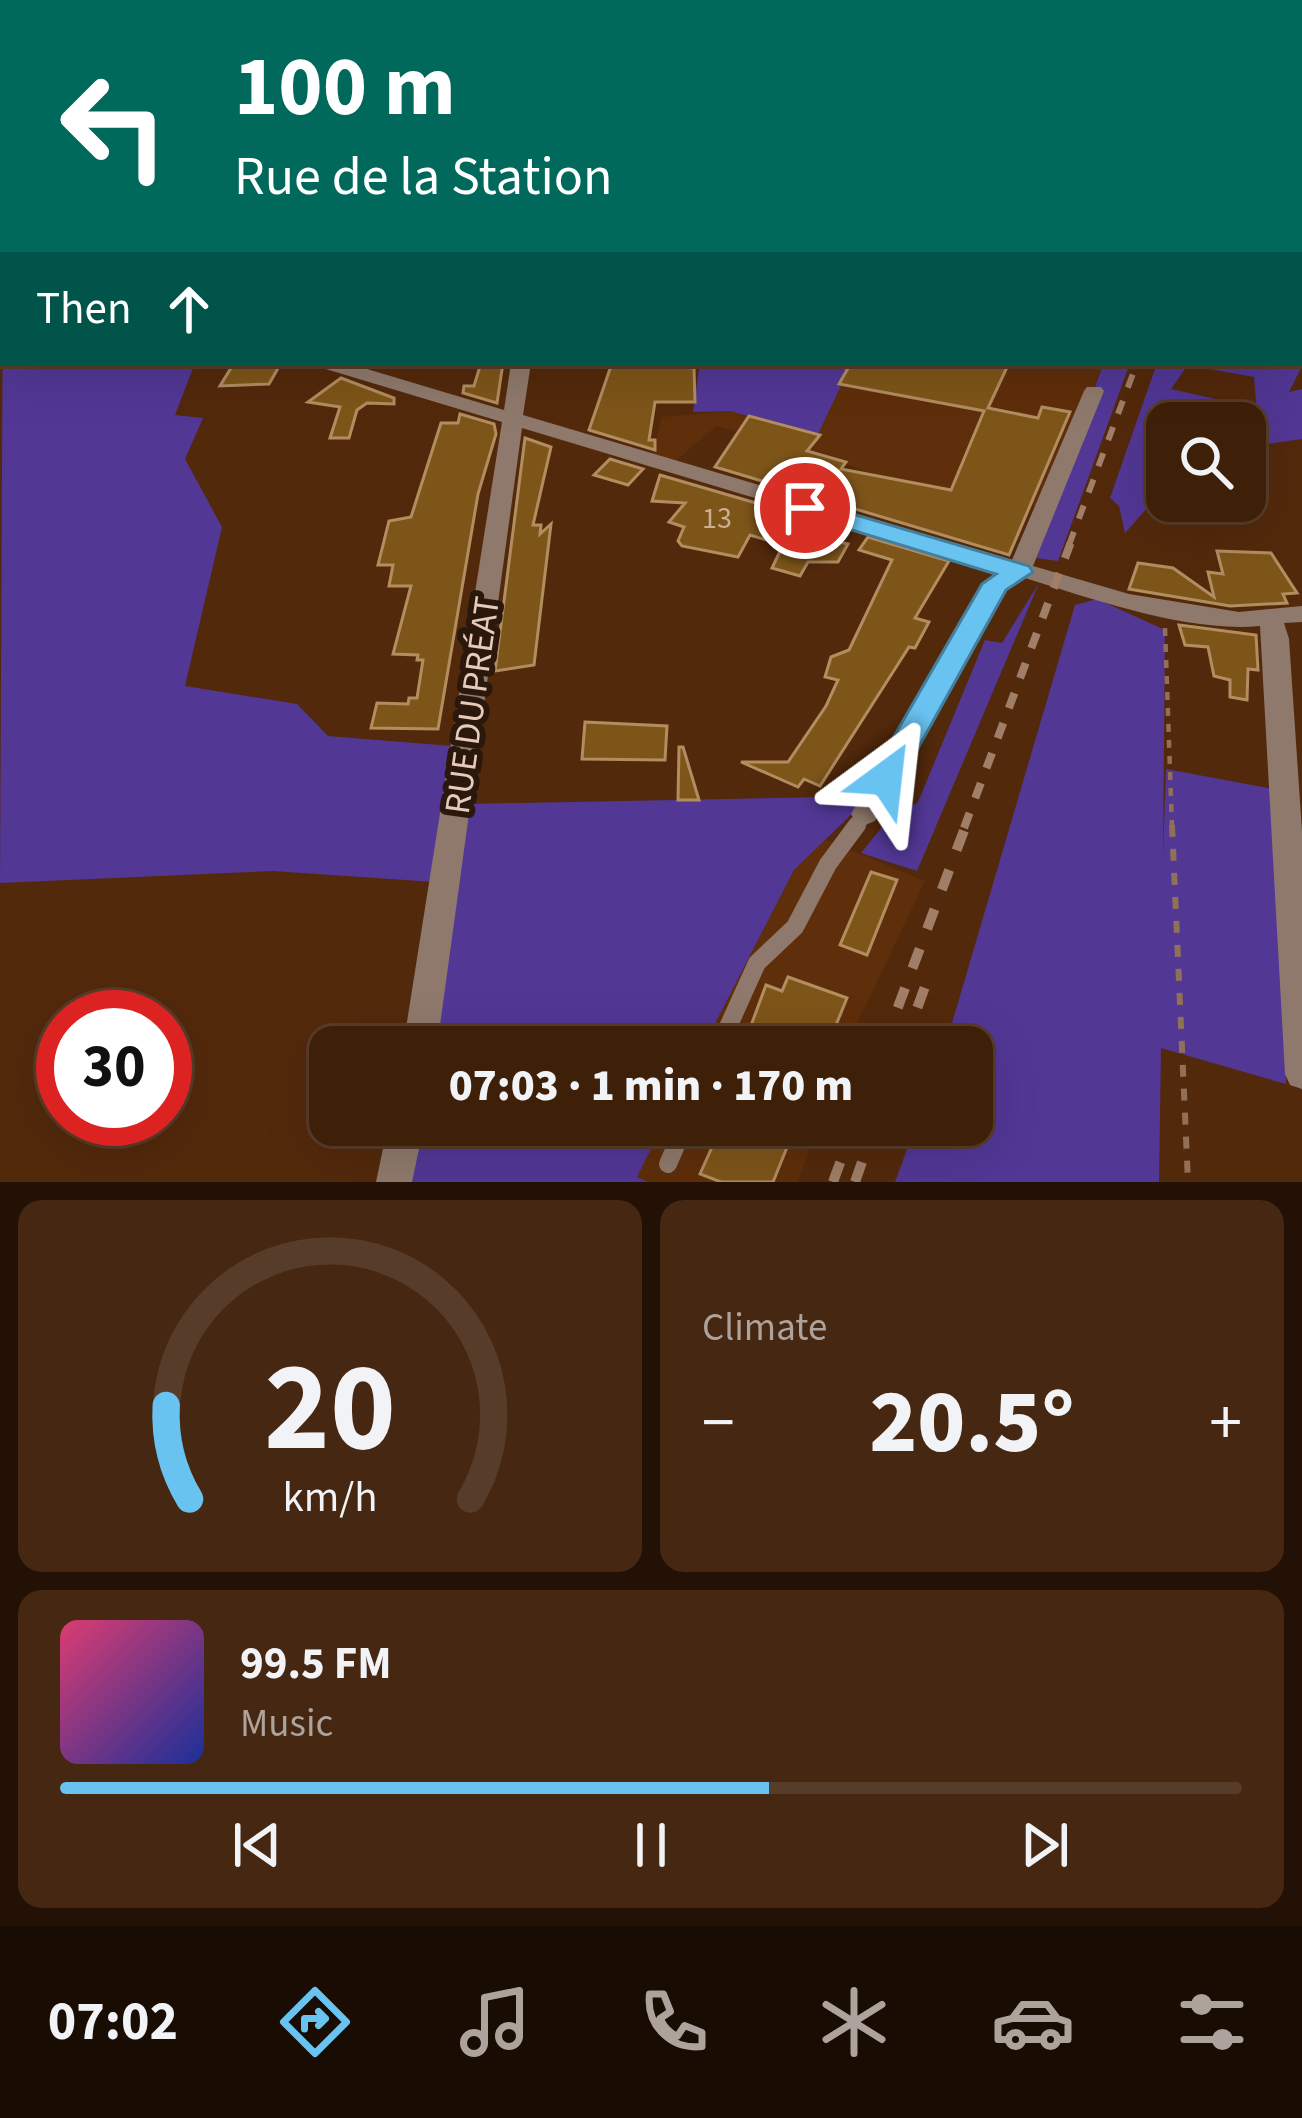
<!DOCTYPE html>
<meta charset="utf-8">
<style>
body{margin:0;font-family:"Source Sans 3",sans-serif;background:#452712;color:#f1f3f6;height:100vh;display:flex;flex-direction:column;font-size:45px;white-space:nowrap}
*{box-sizing:border-box;margin:0}
p{font-size:39px;color:#ada29c}
.icon{flex:none;width:66px;height:66px;fill:none;stroke:currentColor;stroke-width:2;stroke-linecap:round;stroke-linejoin:round}
.map{position:relative;height:1182px;overflow:hidden}
.drawer{display:flex;flex-direction:column;gap:18px;padding:18px;background:#221104;flex:1}
.drawer>*{flex:none}
.hud{position:absolute;left:0px;top:0px;width:1302px;height:366px;box-shadow:0 12px 48px #0002,0 0 0 3px #573d29;background:#00695c;color:#fff;overflow:hidden}
.buttons{position:absolute;left:1146px;top:402px;display:grid;gap:24px}
.buttons a{display:grid;place-items:center;width:120px;height:120px;border-radius:24px;background:#3e1f08;box-shadow:0 12px 48px #0002,0 0 0 3px #573d29;font-size:60px}
.speed{position:absolute;left:36px;top:990px;display:flex;gap:24px;font-size:60px;font-weight:700;text-align:center}
.speed>*{display:grid;place-content:center;width:156px;height:156px;border-radius:50%;background:#3e1f08;box-shadow:0 12px 48px #0002,0 0 0 3px #573d29;line-height:1}
.speed .limit{border:18px solid #d22;background:#fff;color:#111}
.pin{position:absolute;display:grid;place-items:center;width:102px;height:102px;color:#fff;margin:-51px;border:6px solid #fff;border-radius:50%;box-shadow:0 3px 12px #0007}
.me{position:absolute;width:132px;margin:-66px;rotate:30deg;stroke-linejoin:round;filter:drop-shadow(0 0 9px #0008)}
.turn{display:flex;align-items:center;gap:42px;height:252px;padding:0 36px;font-size:54px}
.turn .icon{width:156px;height:156px;stroke-width:2.5}
.turn b{display:block;font-size:84px;line-height:102px}
.then{display:flex;align-items:center;height:114px;padding:0 36px;background:#0003;gap:24px;font-size:45px}
.big{font-size:90px;font-weight:800;line-height:1.1}
.drawer .card{flex:1;display:flex;flex-direction:column;justify-content:center;gap:18px;min-width:0;padding:0 42px;border-radius:24px;background:#452712}
.drawer .dial{align-items:center;gap:0}
.dial svg{height:312px;overflow:visible;fill:none;stroke:#573d29;stroke-width:7;stroke-linecap:round;text-anchor:middle}
.dial text{fill:#f1f3f6;stroke:none}
.song{display:flex;align-items:center;gap:36px}
.cover{width:144px;height:144px;border-radius:18px;background:linear-gradient(135deg,hsl(340 70% 55%),hsl(230 70% 35%))}
.played{height:12px;border-radius:6px;background:linear-gradient(90deg,#69c3f1 60%,#573d29 60%)}
.keys{display:flex;justify-content:space-around;direction:ltr}
.heat{display:flex;justify-content:space-between;align-items:center;font-size:66px;direction:ltr}
.drawer .tiles{flex:1;display:grid;gap:18px;grid-template-columns:1fr 1fr}
.card:last-child{grid-column:span 2}
.trip{position:absolute;left:309px;top:1026px;width:684px;height:120px;border-radius:24px;background:#3e1f08;box-shadow:0 12px 48px #0002,0 0 0 3px #573d29;font-weight:800;line-height:120px;text-align:center}
.menu{display:flex;height:192px;justify-content:space-around;align-items:center;background:#190c03;color:#ada29c}
.menu .icon{width:84px;height:84px}
.menu .current{color:#69c3f1}
.menu b{font-size:54px;color:#f1f3f6}
.map>svg:first-child{display:block}
</style>
<div class="map">
<svg width="1302" height="1182" viewBox="0 0 1302 1182">
<rect width="100%" height="100%" fill="#53290b"/>
<g fill="#5f2e0a">
<polygon points="852,363 1104,363 1039,506 873,474 806,449 716,426 670,466 653,461 661,417 729,411 818,434"/>
<polygon points="824,839 925,881 846,1047 703,1047 794,870"/>
<polygon points="663,1125 818,1125 798,1182 648,1182 636,1178"/>
</g>
<g fill="#523795" fill-rule="evenodd">
<polygon points="3,261 3,363 195,363 175,415 203,418 185,459 222,527 185,686 297,704 328,736 452,746 434,882 273,871 0,883"/>
<path d="M1302 332V366L1289 392 1302 389V439L1245 447V423H1167V486L1125 533 1119 506 1110 498 1157 363H1299ZM1188 365 1254 377 1256 403 1242 405 1171 389Z"/>
<polygon points="695,363 852,363 818,434 729,411 693,412 699,369"/>
<polygon points="1104,363 1130,363 1058,561 1036,558 1055,490"/>
<polygon points="1039,583 917,871 861,853 890,817 918,802 985,640 1002,643"/>
<polygon points="1097,599 1165,630 1163,855 1166,769 1284,791 1286,1084 1161,1048 1159,1182 895,1182 916,1125 972,1125 972,1047 945,1047 1075,605"/>
<polygon points="826,797 861,805 794,870 703,1047 428,1047 464,804"/>
<polygon points="414,1125 663,1125 637,1177 648,1182 403,1182"/>
</g>
<g fill="#7e5519" stroke="#b18d60" stroke-width="3">
<polygon points="234,363 281,363 269,384 220,386"/>
<polygon points="481,363 503,363 497,403 463,393 464,386 474,386"/>
<polygon points="612,363 694,368 695,402 655,402 649,440 655,440 655,450 589,430"/>
<polygon points="851,363 1009,363 988,408 1038,418 1042,407 1070,412 1009,555 715,467 749,416 820,435 807,451 846,462 841,469 951,490 984,411 839,384"/>
<polygon points="341,378 394,398 394,404 367,403 357,410 349,438 330,438 340,407 308,402"/>
<polygon points="460,414 494,424 496,434 478,494 438,729 371,728 377,703 408,704 409,698 417,698 423,660 417,660 418,655 393,654 411,586 389,586 393,565 378,565 389,521 411,517 441,423 458,423"/>
<polygon points="525,438 551,447 533,525 541,525 540,534 551,524 534,665 495,671"/>
<polygon points="610,459 643,469 628,485 594,475"/>
<polygon points="660,475 807,518 796,531 848,544 838,562 808,562 800,576 772,568 783,545 750,535 738,557 682,546 678,541 684,527 669,522 685,503 652,501"/>
<polygon points="868,537 949,561 915,618 929,622 915,648 909,647 900,661 820,786 804,779 798,787 741,762 788,762 826,706 838,680 825,677 831,657 849,650 892,560 859,550"/>
<polygon points="1217,551 1271,553 1297,593 1283,594 1287,603 1230,606 1129,589 1138,563 1173,568 1214,597 1208,572 1223,574"/>
<polygon points="1179,625 1256,635 1258,670 1248,669 1247,700 1230,697 1230,680 1214,676 1208,647 1185,645"/>
<polygon points="585,722 667,726 665,760 582,759"/>
<polygon points="679,747 683,747 699,800 678,800"/>
<polygon points="871,872 897,880 867,955 840,945"/>
<polygon points="788,977 847,998 827,1047 743,1047 766,985 782,991"/>
<polygon points="722,1125 796,1125 773,1182 721,1182 700,1174"/>
</g>
<g fill="none" stroke-linecap="round" stroke-linejoin="round">
<polyline stroke="#926f57" stroke-width="3" stroke-dasharray="4.5 4.5" stroke-linecap="butt" points="185,3 189,0"/>
<polyline stroke="#926f57" stroke-width="4.5" stroke-dasharray="8 8" stroke-linecap="butt" points="1165,628 1172,828"/>
<polyline stroke="#926f57" stroke-width="6" stroke-dasharray="12 12" stroke-linecap="butt" points="1172,825 1188,1182"/>
<polyline stroke="#8f796c" stroke-width="15" points="855,828 865,814"/>
<g stroke="#8f796c" stroke-width="18">
<polyline points="719,1047 757,963 795,927 828,864 857,825"/>
<polyline points="668,1164 685,1125"/>
</g>
<g fill="#8f796c" fill-rule="evenodd">
<polygon points="0,0 13,0 0,7"/>
<polygon points="306,0 319,0 304,3"/>
<polygon points="510,0 541,0 545,3 514,3"/>
<polygon points="1242,0 1254,0 1241,3"/>
<rect x="0" y="185" width="3" height="10"/>
<path d="M316 363H347L504 410 511 363H531L523 415 1012 560 1084 391 1087 387H1101L1104 391 1033 566 1129 594 1239 612 1302 606V622L1284 623 1289 639 1302 831V1089L1290 1085 1285 1074 1260 626C1189 633 1092 599 1025 578L1004 589 875 821 865 825 855 821 851 814 983 584 1001 572 522 428 437 1047H403L502 422 319 367Z"/>
<polygon points="388,1125 424,1125 412,1182 376,1182"/>
</g>
<g fill="#fadac6" fill-rule="evenodd">
<polygon points="230,0 250,0 228,3"/>
<polygon points="3,208 3,225 0,225 0,209"/>
<polygon points="3,237 3,255 0,256 0,238"/>
</g>
<polyline stroke="#a07e67" stroke-width="6" stroke-dasharray="14 14" stroke-linecap="butt" points="1069,545 1137,363"/>
<polyline stroke="#a07e67" stroke-width="8" stroke-dasharray="16 16" stroke-linecap="butt" points="964,828 1071,542"/>
<g stroke="#a07e67" stroke-width="10" stroke-dasharray="21 21" stroke-linecap="butt">
<polyline points="883,1047 966,825"/>
<polyline points="903,1047 930,973"/>
<polyline points="833,1182 854,1125"/>
<polyline points="855,1182 875,1125"/>
</g>
</g>
<polygon fill="#69c3f1" stroke="#447f9d" stroke-width="3" points="805,500 1029,566 1033,572 1006,590 897,786 886,789 870,778 982,584 996,574 796,513 796,503"/>
<g text-anchor="middle" stroke-width="12" stroke-linejoin="round" paint-order="stroke">
<g font-size="30" fill="#ccae92">
<text x="717" y="528">13</text>
</g>
<g font-size="36" fill="#e6cbbb" stroke="#2b180c">
<text transform="translate(471 705) rotate(-82)" y="13">RUE DU PRÉAT</text>
</g>
</g>
</svg>
<div class="buttons">
<a><svg class="icon" aria-label="search" viewBox="0 0 24 24"><circle cx="10" cy="10" r="6"/><path d="M15 15l6 6"/></svg></a>
</div>
<div class="speed"><div class="limit">30</div></div>
<div class="pin" style="left:805px;top:508px;background:#d93025"><svg class="icon" aria-label="arrive" viewBox="0 0 24 24"><path d="M6 21V4h12l-3 4 3 4H6"/></svg></div>
<svg class="me" style="left:886px;top:778px" viewBox="-20 -20 40 40"><path d="M0-17L14 15 0 8-14 15z" fill="#69c3f1" stroke="#fff" stroke-width="4"/></svg>
<div class="trip">07:03 · 1 min · 170 m</div>
<div class="hud">
<div class="turn"><svg class="icon" aria-label="left" viewBox="0 0 24 24"><path d="M17 20v-9H6M10 6l-5 5 5 5"/></svg><div><b>100 m</b>Rue de la Station</div></div>
<div class="then">Then<svg class="icon" aria-label="ahead" viewBox="0 0 24 24"><path d="M12 20V5M6 11l6-6 6 6"/></svg></div>
</div>
</div>
<section class="drawer">
<div class="tiles">
<div class="card dial"><svg viewBox="0 0 100 80">
<path d="M14 69A42 42 0 1 1 86 69"/>
<path d="M14 69A42 42 0 0 1 8 45" stroke="#69c3f1"/>
<text x="50" y="56" font-size="32" font-weight="700">20</text>
<text x="50" y="72" font-size="11">km/h</text>
</svg></div>
<div class="card"><p>Climate</p>
<div class="heat"><a>−</a><b class="big">20.5°</b><a>+</a></div>
</div>
<div class="card">
<div class="song"><i class="cover"></i><div><b>99.5 FM</b><p>Music</p></div></div>
<div class="played"></div>
<div class="keys"><svg class="icon" aria-label="previous" viewBox="0 0 24 24"><path d="M18 5L8 12l10 7zM5 5v14"/></svg><svg class="icon" aria-label="pause" viewBox="0 0 24 24"><path d="M8 5v14M16 5v14"/></svg><svg class="icon" aria-label="next" viewBox="0 0 24 24"><path d="M6 5l10 7-10 7zM19 5v14"/></svg></div>
</div>
</div>
</section>
<nav class="menu">
<b>07:02</b>
<svg class="icon current" aria-label="directions" viewBox="0 0 24 24"><path d="M12 3l9 9-9 9-9-9zM9 14v-3h6M13 9l2 2-2 2"/></svg>
<svg class="icon" aria-label="music" viewBox="0 0 24 24"><path d="M9 18V5l10-2v13"/><circle cx="6" cy="18" r="3"/><circle cx="16" cy="16" r="3"/></svg>
<svg class="icon" aria-label="phone" viewBox="0 0 24 24"><path d="M5 4h4l2 5-3 2q2 4 5 5l2-3 5 2v4C11 20 4 13 5 4z"/></svg>
<svg class="icon" aria-label="climate" viewBox="0 0 24 24"><path d="M12 3v18M4 7l16 10M4 17L20 7"/></svg>
<svg class="icon" aria-label="car" viewBox="0 0 24 24"><path d="M5 17H2v-5l4-1 3-4h7l3 4 3 1v5h-3M9 17h6M6 11h13"/><circle cx="7" cy="17" r="2"/><circle cx="17" cy="17" r="2"/></svg>
<svg class="icon" aria-label="filters" viewBox="0 0 24 24"><path d="M4 7h16M4 17h16"/><circle cx="9" cy="7" r="2"/><circle cx="15" cy="17" r="2"/></svg>
</nav>
